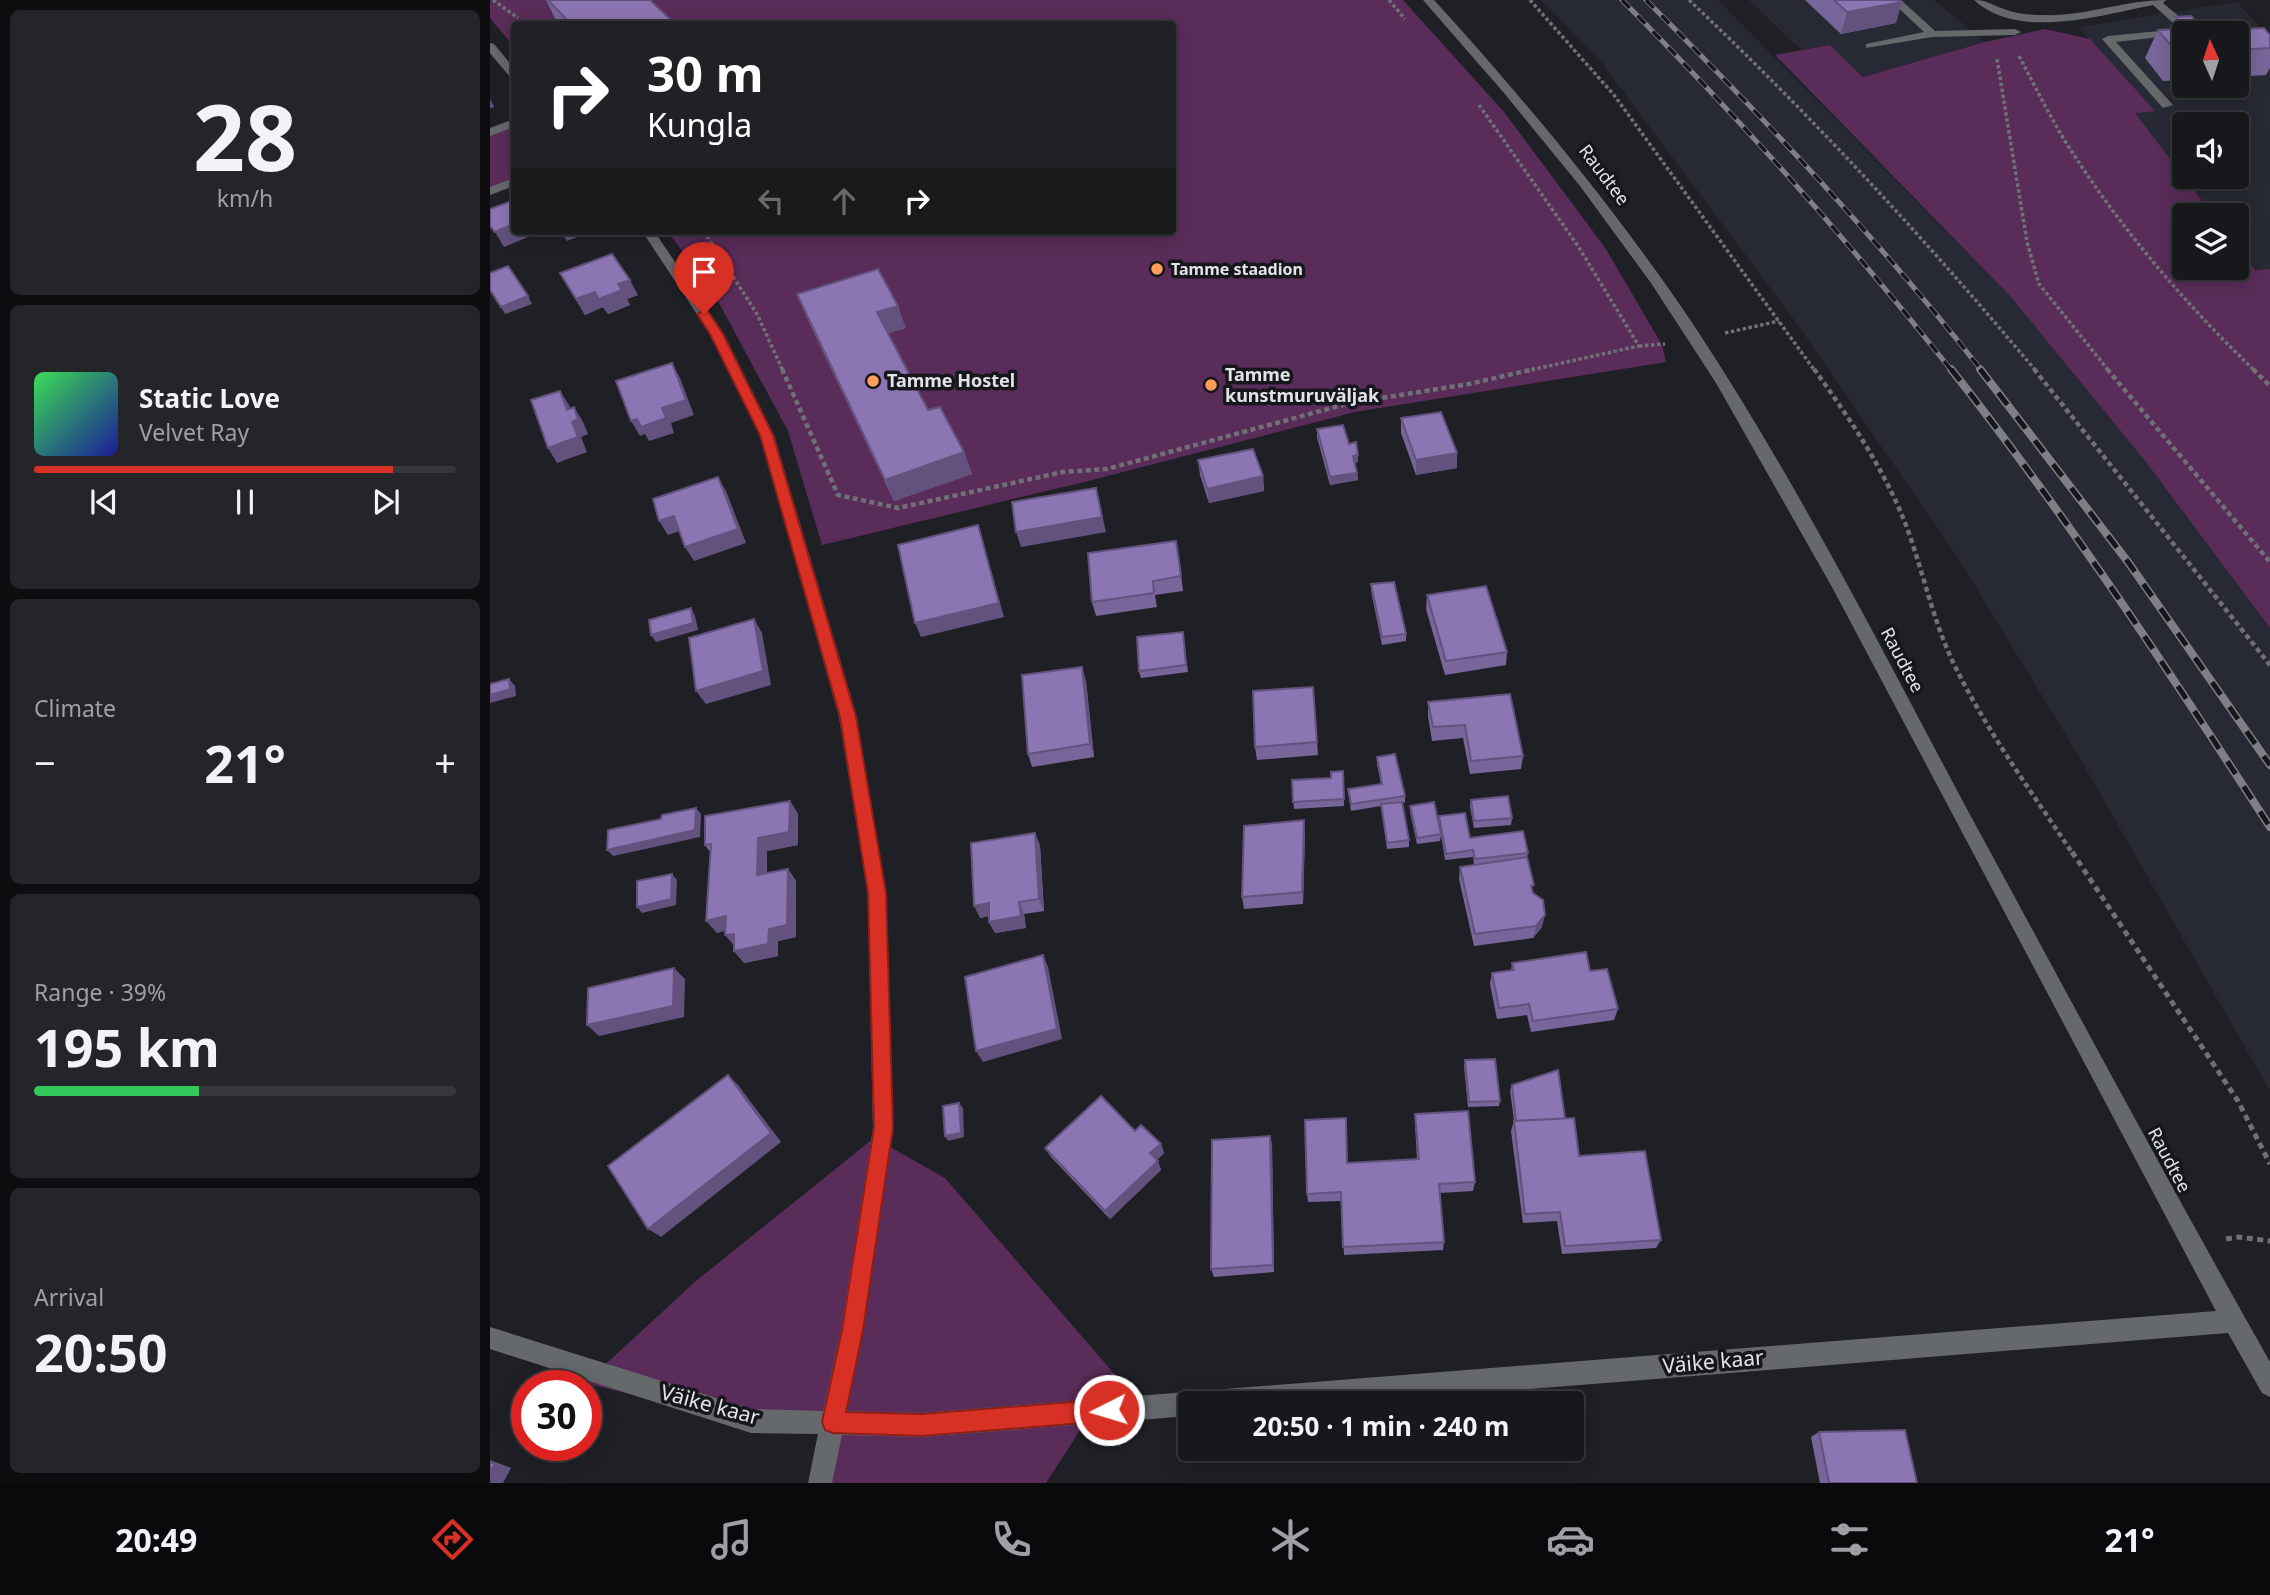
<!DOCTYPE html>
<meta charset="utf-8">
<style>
body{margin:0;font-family:"Noto Sans",sans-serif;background:#242529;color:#f1f3f6;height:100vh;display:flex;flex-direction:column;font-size:26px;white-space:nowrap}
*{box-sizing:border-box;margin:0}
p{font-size:23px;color:#9ea0a3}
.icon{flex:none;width:38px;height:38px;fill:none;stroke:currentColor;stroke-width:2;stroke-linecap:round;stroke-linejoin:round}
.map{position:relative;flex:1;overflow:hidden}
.side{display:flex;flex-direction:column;gap:10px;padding:10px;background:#0d0d0f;width:490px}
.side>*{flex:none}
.banner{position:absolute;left:21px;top:21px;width:665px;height:214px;border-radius:7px;box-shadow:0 4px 18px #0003,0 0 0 2px #36373b;background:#202124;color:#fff;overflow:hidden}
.needle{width:46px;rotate:357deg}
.controls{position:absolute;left:1682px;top:21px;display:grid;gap:14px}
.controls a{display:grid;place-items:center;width:77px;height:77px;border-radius:7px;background:#17181c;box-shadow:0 4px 18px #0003,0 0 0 2px #36373b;font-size:35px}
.speed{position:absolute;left:21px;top:1370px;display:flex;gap:14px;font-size:35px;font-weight:700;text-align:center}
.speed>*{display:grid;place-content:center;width:91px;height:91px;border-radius:50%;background:#17181c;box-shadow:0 4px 18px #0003,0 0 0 2px #36373b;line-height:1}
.speed .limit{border:10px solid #d22;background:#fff;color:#111}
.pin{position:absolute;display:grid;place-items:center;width:60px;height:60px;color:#fff;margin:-72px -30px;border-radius:50% 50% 50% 0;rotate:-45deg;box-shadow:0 0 7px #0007}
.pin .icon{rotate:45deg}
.me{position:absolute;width:77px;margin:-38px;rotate:265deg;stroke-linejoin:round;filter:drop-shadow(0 0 5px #0008)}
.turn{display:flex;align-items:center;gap:24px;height:147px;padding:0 21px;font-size:32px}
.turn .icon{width:91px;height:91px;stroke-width:2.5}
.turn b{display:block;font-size:49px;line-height:60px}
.lanes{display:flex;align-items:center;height:66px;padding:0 21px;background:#0003;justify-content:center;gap:35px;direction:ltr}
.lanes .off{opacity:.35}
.big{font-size:52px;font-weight:700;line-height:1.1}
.side .tile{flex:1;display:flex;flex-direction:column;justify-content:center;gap:10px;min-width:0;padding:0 24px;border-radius:10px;background:#242529}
.side .dial{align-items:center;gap:0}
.dial b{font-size:91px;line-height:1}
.song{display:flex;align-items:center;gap:21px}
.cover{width:84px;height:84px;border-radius:10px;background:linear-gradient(135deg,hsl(130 70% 55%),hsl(240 70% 35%))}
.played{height:7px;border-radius:4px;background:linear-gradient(90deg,#d93025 85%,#36373b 85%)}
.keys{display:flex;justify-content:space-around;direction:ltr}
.heat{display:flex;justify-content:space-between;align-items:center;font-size:38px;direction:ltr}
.charge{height:10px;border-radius:5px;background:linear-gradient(90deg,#34c759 39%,#36373b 0)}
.trip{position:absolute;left:688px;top:1391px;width:406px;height:70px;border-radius:7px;background:#17181c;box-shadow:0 4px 18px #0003,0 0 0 2px #36373b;font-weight:700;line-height:70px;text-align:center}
.dock{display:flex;height:112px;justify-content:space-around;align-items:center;background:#090a0b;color:#9ea0a3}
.dock .icon{width:49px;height:49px}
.dock .active{color:#d93025}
.dock b{font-size:32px;color:#f1f3f6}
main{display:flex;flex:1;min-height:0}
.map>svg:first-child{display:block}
</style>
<main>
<section class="side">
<div class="tile dial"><b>28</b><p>km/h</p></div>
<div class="tile">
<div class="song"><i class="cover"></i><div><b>Static Love</b><p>Velvet Ray</p></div></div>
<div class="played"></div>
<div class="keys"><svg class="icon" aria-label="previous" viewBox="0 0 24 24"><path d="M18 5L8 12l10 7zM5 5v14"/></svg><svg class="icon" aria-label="pause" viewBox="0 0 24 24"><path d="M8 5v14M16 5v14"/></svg><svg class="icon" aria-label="next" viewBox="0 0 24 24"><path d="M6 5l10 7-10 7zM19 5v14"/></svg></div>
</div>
<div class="tile"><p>Climate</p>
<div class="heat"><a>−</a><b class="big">21°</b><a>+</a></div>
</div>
<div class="tile"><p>Range · 39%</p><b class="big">195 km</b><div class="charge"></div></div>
<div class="tile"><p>Arrival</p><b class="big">20:50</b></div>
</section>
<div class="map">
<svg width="1780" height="1483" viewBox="0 0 1780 1483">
<rect width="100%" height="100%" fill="#1f2026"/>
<g fill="#272a34" fill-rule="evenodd">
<polygon points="1051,0 1228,0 1520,296 1656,462 1780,628 1780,1091 1588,755 1468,558 1303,318 1109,59"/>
<polygon points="1259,0 1444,0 1495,42 1373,77 1340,45 1311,50"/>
<path d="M1747 2 1780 39V269L1766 270 1747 245 1746 215H1723L1644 112 1664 110 1588 27ZM1694 33H1746V86H1694ZM1694 124H1746V177H1694Z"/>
</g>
<g fill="#5a2c59">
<polygon points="0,0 913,0 1014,112 1116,249 1172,345 1176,362 865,412 594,482 332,545 298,431 222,290 177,231 682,231 682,24 24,24 24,47 0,18"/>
<polygon points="1555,29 1600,39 1665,111 1645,113 1723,215 1694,215 1694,268 1746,268 1747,245 1765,270 1780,269 1780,628 1656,462 1520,296 1285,55 1340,45 1373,77 1495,42"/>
<polygon points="24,127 24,179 0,188 0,135"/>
<polygon points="384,1138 455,1178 659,1414 598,1418 556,1483 332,1483 345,1427 185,1405 95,1383 206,1281"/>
</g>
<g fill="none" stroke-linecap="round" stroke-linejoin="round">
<g stroke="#707176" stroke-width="3.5" stroke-dasharray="3.5 2.5" stroke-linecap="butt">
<polyline points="3,0 28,18"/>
<polyline points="899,0 915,19"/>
<polyline points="1040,0 1124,95 1325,371"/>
<path d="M1199 0C1323 117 1437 241 1546 371"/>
<path d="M1529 56C1544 84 1558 113 1575 141 1628 225 1693 302 1765 371"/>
<polyline points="1507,59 1537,242 1549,284 1619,371"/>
<polyline points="989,105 1088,246 1149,346 1036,371"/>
<polyline points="214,231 267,314 293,371"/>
<polyline points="1235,333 1289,321"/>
<polyline points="1149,346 1175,344"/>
</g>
<g stroke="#707176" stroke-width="4.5" stroke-dasharray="5 3.5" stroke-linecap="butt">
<polyline points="292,369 348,495 408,508 573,472 617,469 860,403 979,384 1044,369"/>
<path d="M1324 369C1358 416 1392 466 1414 520 1432 566 1441 615 1462 660 1495 729 1541 791 1583 854"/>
<polyline points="1544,369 1780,665"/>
<polyline points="1617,369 1780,562"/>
<polyline points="1763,369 1780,386"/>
</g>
<g stroke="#707176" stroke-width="5" stroke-dasharray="6 4.5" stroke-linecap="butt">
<polyline points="1582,852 1748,1101 1780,1164"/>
<polyline points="1736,1239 1749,1237 1780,1241"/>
</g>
<g fill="#66696b" fill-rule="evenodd">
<path d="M933 0H944C1038 103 1127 211 1205 327 1307 482 1391 648 1478 811 1578 995 1677 1180 1780 1362V1397L1772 1393 1738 1333 855 1404H700V1416L431 1437 352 1435 342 1483H318L328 1434 261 1433 0 1349V1327L261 1409 333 1411 351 1330 383 1128 378 893 349 717 270 435 220 334 152 231H164L234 334 284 435 367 717 396 893 403 1128 373 1330 357 1411 431 1413 1726 1311 1342 587 1226 383 1161 283 1090 186 1014 93Z"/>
<polygon points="1400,0 1411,0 1445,31 1525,29 1531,32 1525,35 1442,37 1376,48 1376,44 1434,32"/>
<path d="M1484 0C1497 0 1502 5 1514 9 1526 14 1539 15 1552 15 1594 17 1634 0 1676 0L1673 3 1704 29V33L1626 42 1683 105 1673 108 1612 39 1618 36 1690 29 1663 5C1611 15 1528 41 1484 0Z"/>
<polygon points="0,43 4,44 24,68 24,78 20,77 0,53"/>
<polygon points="24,119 24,127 0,136 0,128"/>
<polygon points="24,178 24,186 0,195 0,187"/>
</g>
<g stroke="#7f8085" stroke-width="5">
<g id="rail-far1">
<path d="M1132 0C1249 118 1359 241 1462 371"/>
<path d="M1156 0C1274 118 1389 240 1492 371"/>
</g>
</g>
<g stroke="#7f8085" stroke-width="8">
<g id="rail">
<path d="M1461 369C1576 515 1679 671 1780 827"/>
<polyline points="1490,369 1638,562 1780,765"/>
</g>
</g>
<use href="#rail-far1" stroke="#16171c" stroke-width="3.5" stroke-dasharray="11" stroke-linecap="butt"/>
<use href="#rail" stroke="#16171c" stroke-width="5" stroke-dasharray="15" stroke-linecap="butt"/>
</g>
<g fill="#78659a">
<polygon points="56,0 160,0 185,24 68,24"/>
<polygon points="1315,0 1410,0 1406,23 1351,34"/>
<polygon points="1685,17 1711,27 1753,29 1780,35 1780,68 1776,75 1746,77 1746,33 1694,33 1694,80 1673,81 1655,58 1668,30 1679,30"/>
<polygon points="70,273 148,295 137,299 140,305 118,314 113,307 95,315"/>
<polygon points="307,294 416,328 398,333 438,410 474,452 482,474 404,501 316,316"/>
<polygon points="911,418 967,468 926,475 911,433"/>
<polygon points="827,429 859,444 868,462 865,463 867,473 868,480 840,485 827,437"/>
<polygon points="708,460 773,476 774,491 719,503 710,475"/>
<polygon points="689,556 693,591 665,595 667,607 606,616 602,602"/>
<polygon points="881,584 916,634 916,641 892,645 881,591"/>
<polygon points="937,595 1017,652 1016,665 955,675 936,609"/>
<polygon points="693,632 698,672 651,678 649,671"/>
<polygon points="596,681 604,757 542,767 538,754"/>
<polygon points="823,687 828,755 767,760 765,747"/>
<polygon points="938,702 1033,756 1031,769 980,774 973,738 942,741 938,716"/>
<polygon points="887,757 915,796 915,802 912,803 919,840 919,847 897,849 891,806 861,811 858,789 891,784 887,764"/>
<polygon points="853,771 854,806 804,809 802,780 841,778"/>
<polygon points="981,800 1022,818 1021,825 984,828 980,807"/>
<polygon points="300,801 308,814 308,845 277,851 277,873 298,869 306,881 306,937 288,941 288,956 254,963 244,951 244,946 236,930 227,933 220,852 215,845"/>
<polygon points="920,806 950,832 949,822 949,816 980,838 1038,853 1037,857 1042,892 1052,927 1043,938 984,946 969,879 970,867 984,865 983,857 955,860 951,835 950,841 927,844 920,812"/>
<polygon points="815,833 813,904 754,909 752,897"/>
<polygon points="550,845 554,911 534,914 536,928 505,933 499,922 499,916 490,918"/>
<polygon points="1022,963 1100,971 1128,1009 1124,1020 1041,1032 1037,1015 1007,1019 1000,984 1002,973 1021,971"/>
<polygon points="975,1060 1010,1101 1009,1106 978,1107 974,1066"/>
<polygon points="1022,1085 1075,1119 1089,1156 1171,1240 1166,1248 1072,1254 1067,1221 1033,1223 1021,1131 1024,1121 1020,1090"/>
<polygon points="925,1114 985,1182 983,1191 950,1193 954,1242 953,1250 854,1255 851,1201 818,1202 817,1194 858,1163 927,1159 925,1124"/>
<polygon points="645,1131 671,1144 674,1153 667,1160 671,1170 620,1219 561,1157 555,1148"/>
<polygon points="780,1136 782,1145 784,1272 724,1277 721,1269"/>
<polygon points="1329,1432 1427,1483 1330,1483 1321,1437"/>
</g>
<g fill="#62527d">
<polygon points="1412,2 1406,23 1351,34 1357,12"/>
<polygon points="0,99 4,107 0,108"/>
<polygon points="24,224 24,231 53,231 14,247 5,232"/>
<polygon points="78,231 102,231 77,241 72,233"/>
<polygon points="140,280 148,295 137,299 140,305 118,314 109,299 128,284"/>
<polygon points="105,292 113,307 95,315 86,299"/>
<polygon points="38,296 42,304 15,314 11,307"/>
<polygon points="408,306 416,328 395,334 387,312"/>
<polygon points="182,363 190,378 204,415 181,423 184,433 159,441 155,434 150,436 141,421 172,408"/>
<polygon points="70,391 79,405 85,421 84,407 93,422 98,434 91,437 97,452 67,463 58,448 77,410"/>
<polygon points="474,452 482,474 404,501 395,480"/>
<polygon points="967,453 967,468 926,475 926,460"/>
<polygon points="868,455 868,462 863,463 863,456"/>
<polygon points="867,473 868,480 840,485 840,477"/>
<polygon points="773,476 774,491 719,503 717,489"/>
<polygon points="228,477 236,491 256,543 204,561 195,547"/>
<polygon points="606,488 616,532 531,547 526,532"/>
<polygon points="184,516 193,530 178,535 169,521"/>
<polygon points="488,525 514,617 431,637 425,623"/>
<polygon points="201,608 205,616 208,630 166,642 161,635"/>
<polygon points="264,619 272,633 281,685 216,704 206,691"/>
<polygon points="592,667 596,681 604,757 600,744"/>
<polygon points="19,679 25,686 26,696 0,703 0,695"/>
<polygon points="300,801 308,814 308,845 277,851 276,888 267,875 268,838"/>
<polygon points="206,808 211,814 210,837 123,856 117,850"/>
<polygon points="814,820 815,833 813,904 812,892"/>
<polygon points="545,833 550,845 554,911 549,899"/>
<polygon points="298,869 306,881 306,937 288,941 288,956 254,963 244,951 279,929"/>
<polygon points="182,874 187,880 186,905 152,913 147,907"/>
<polygon points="529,902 534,914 536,928 505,933 499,922"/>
<polygon points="499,903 505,915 490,918 484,906"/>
<polygon points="1055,915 1052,927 1043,938 1046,926"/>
<polygon points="236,916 246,928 227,933 216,921"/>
<polygon points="244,934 245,947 235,935"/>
<polygon points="553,955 558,967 572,1039 493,1062 486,1051"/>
<polygon points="184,968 195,979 194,1017 109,1036 97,1025"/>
<polygon points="238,1075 248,1085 291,1142 171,1237 158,1229"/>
<polygon points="469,1103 473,1108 474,1137 458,1141 455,1136"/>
<polygon points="780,1136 782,1145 784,1272 783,1265"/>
<polygon points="671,1144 674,1153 664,1163 660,1153"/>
<polygon points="668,1161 671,1170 620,1219 615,1211"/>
<polygon points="0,1460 21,1468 13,1483 0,1483"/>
</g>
<g fill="#8c75b3" stroke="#62527d" stroke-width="2">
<polygon points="58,0 160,0 185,24 81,24"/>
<polygon points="1344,0 1410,0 1412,2 1357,12"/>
<polygon points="1701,16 1711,27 1749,25 1753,29 1774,28 1780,35 1780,48 1746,50 1746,33 1694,33 1694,53 1687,53 1668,30 1695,29 1685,17"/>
<polygon points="24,200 24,224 5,232 0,226 0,209"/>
<polygon points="122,254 140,280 128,284 132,290 109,299 105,292 86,299 70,273"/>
<polygon points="18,266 38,296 11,307 0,290 0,273"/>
<polygon points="388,269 408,306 387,312 438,410 450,407 474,452 395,480 307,294"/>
<polygon points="182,363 196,400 172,408 176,418 151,427 147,419 141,421 126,381"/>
<polygon points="70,391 77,410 84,407 88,419 82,422 88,437 58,448 41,400"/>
<polygon points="951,412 967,453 926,460 911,418"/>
<polygon points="853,425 859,444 866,442 868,455 863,456 867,473 840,477 827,429"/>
<polygon points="763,449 773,476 717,489 708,460"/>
<polygon points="228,477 248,529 195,547 184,516 169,521 163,499"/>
<polygon points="606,488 612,517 526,532 522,502"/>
<polygon points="488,525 509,603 425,623 408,545"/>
<polygon points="686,541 691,576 663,581 664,593 602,602 598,553"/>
<polygon points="904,582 916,634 892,637 881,584"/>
<polygon points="996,586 1017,652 956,661 937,595"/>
<polygon points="201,608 203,623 161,635 159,620"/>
<polygon points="264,619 273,671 206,691 199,638"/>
<polygon points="693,632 696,665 649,671 647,637"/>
<polygon points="592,667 600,744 538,754 532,675"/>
<polygon points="19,679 20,689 0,695 0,684"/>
<polygon points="823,687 827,742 765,747 763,691"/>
<polygon points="1020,694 1033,756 981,761 975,725 943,727 938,702"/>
<polygon points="905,754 915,796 861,804 858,789 892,784 887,757"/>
<polygon points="853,771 854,799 803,802 802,780 841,778 841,772"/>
<polygon points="1018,796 1022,818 984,821 981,800"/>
<polygon points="300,801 299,832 268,838 267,875 298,869 297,925 279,929 278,944 244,951 244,934 235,935 236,916 216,921 221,844 215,845 215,816"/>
<polygon points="912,802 919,840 897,843 891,804"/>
<polygon points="944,802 951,834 927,838 920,806"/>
<polygon points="206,808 205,830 117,850 118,830 171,819 172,815"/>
<polygon points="975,813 980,838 1033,831 1038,853 985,859 983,850 956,854 949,816"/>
<polygon points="814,820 812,892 752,897 754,826"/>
<polygon points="545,833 549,899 529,902 531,916 499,922 499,903 484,906 481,843"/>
<polygon points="1037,857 1044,885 1041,886 1043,893 1053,900 1055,915 1046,926 985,934 970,867"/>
<polygon points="182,874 181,899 147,907 147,881"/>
<polygon points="1096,952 1100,971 1117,969 1128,1009 1043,1021 1039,1004 1009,1008 1002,973 1024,970 1022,963"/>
<polygon points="553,955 567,1029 486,1051 475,977"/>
<polygon points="184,968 183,1006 97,1025 98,988"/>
<polygon points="1005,1059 1010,1101 979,1102 975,1060"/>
<polygon points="1068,1070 1075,1119 1026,1121 1022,1085"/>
<polygon points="238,1075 281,1133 158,1229 118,1166"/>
<polygon points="611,1096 645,1131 651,1125 671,1144 660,1153 668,1161 615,1211 555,1148"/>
<polygon points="469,1103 471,1133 455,1136 453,1106"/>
<polygon points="978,1111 985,1182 949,1184 954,1242 853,1247 851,1192 817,1194 815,1120 856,1118 857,1163 929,1159 925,1114"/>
<polygon points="1084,1118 1089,1156 1155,1151 1171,1240 1075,1246 1070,1212 1035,1214 1024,1121"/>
<polygon points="780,1136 783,1265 721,1269 722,1140"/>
<polygon points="1415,1430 1427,1483 1339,1483 1329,1432"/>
<polygon points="0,1462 5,1464 0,1472"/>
</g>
<polygon fill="#d93025" stroke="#8d1f18" stroke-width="2" points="214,310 218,311 233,334 283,435 366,717 396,893 403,1128 373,1330 356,1412 431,1414 619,1399 627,1402 630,1410 627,1418 619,1421 431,1436 343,1433 335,1430 332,1422 352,1330 384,1128 378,893 350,717 270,435 220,334 207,314"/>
<g fill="#fe9c58" stroke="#16171c" stroke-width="2.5">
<circle cx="667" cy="269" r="7"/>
<circle cx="383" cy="381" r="7"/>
<circle cx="721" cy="385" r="7"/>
</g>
<g text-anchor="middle" stroke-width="7" stroke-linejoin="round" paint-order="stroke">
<g font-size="16" font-weight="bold" fill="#e1e3e6" stroke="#16171c" text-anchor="start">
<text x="681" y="275">Tamme staadion</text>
</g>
<g font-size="18" fill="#e1e3e6" stroke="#16171c">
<text transform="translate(1114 175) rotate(53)" y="6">Raudtee</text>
<text transform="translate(1412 660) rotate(62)" y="6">Raudtee</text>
<text transform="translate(1679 1160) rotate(62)" y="6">Raudtee</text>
</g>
<g font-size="18" font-weight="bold" fill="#e1e3e6" stroke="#16171c" text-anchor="start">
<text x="735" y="381">Tamme<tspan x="735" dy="21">kunstmuruväljak</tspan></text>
<text x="397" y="387">Tamme Hostel</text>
</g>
<g font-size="21" fill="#e1e3e6" stroke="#16171c">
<text transform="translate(1223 1362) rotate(-5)" y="7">Väike kaar</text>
<text transform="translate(220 1405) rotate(15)" y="7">Väike kaar</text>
</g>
</g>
</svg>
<div class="controls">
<a><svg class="needle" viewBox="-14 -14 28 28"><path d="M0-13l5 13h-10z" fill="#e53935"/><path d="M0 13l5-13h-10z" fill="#9ea0a3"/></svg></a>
<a><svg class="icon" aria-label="sound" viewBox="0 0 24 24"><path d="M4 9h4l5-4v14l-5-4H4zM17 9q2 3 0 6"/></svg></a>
<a><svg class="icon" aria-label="layers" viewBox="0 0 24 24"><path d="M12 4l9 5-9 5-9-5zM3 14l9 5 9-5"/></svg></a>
</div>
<div class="speed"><div class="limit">30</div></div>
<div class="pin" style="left:214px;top:314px;background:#d93025"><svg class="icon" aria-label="arrive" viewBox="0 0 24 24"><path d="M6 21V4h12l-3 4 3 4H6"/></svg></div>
<svg class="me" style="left:619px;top:1410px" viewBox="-20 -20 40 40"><circle r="17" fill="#d93025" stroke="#fff" stroke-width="3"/><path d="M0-11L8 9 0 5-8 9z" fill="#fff"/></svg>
<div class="trip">20:50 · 1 min · 240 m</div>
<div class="banner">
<div class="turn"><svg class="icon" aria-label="right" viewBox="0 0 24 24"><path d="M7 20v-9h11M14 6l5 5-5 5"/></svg><div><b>30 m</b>Kungla</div></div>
<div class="lanes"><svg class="icon off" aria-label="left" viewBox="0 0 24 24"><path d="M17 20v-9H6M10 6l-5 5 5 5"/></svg><svg class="icon off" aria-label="ahead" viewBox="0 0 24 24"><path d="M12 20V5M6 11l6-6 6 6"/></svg><svg class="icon" aria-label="right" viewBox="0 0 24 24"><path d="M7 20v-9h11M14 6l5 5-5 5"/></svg></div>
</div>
</div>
</main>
<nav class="dock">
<b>20:49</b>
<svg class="icon active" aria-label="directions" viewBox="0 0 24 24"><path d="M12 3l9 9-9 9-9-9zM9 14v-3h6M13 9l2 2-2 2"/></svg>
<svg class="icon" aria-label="music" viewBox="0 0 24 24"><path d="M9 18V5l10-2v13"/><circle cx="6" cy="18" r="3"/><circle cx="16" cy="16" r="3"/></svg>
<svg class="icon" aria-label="phone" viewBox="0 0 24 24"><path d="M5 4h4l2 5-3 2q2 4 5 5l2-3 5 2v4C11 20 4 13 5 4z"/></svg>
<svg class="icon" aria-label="climate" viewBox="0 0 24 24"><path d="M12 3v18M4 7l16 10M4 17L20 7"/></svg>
<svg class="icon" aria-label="car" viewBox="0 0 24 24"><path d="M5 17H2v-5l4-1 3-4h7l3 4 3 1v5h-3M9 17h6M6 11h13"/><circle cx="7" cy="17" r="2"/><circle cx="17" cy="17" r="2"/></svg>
<svg class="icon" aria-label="filters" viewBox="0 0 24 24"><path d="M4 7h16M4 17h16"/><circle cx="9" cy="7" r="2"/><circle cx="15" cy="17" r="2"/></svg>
<b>21°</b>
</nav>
